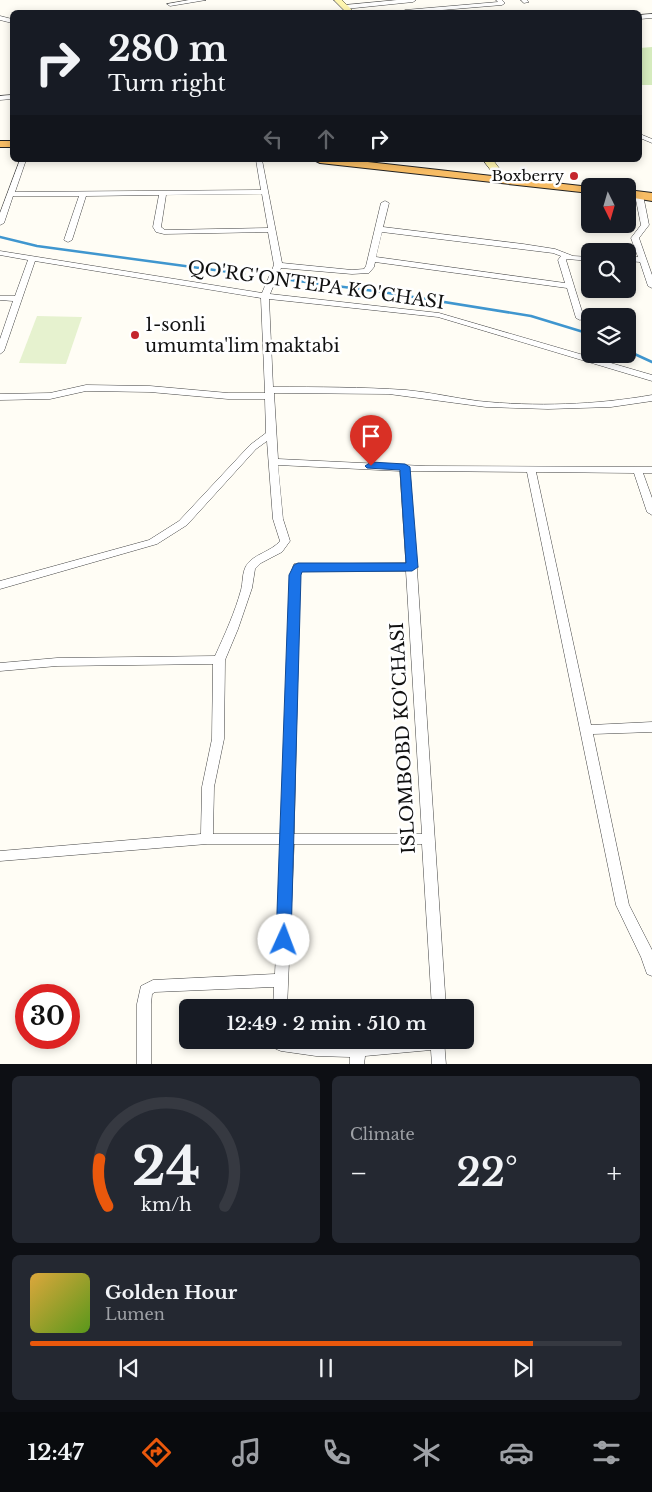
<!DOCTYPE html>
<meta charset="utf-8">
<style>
body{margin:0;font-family:"Libre Baskerville",serif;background:#242831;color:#f1f3f6;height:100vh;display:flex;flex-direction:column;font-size:19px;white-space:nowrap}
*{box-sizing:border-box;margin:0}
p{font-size:16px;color:#9ea1a6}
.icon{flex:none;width:28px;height:28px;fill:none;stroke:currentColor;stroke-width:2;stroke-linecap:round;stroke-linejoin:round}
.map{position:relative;height:1064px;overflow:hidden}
.side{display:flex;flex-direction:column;gap:12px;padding:12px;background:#0d0f14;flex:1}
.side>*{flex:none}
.hud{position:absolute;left:10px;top:10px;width:632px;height:152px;border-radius:8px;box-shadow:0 2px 8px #0003;background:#171b24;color:#f1f3f6;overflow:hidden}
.needle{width:32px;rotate:175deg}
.buttons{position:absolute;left:581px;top:178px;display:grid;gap:10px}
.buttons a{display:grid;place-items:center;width:55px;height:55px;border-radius:8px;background:#171b24;box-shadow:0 2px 8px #0003;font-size:25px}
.speed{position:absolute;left:15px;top:984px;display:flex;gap:10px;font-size:25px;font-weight:700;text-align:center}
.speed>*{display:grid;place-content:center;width:65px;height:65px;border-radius:50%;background:#171b24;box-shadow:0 2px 8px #0003;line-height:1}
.speed .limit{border:8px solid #d22;background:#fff;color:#111}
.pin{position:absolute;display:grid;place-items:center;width:42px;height:42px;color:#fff;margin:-51px -21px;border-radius:50% 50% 50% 0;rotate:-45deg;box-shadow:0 0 5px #0007}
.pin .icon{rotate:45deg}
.me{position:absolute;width:55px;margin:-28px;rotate:2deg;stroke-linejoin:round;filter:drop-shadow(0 0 4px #0008)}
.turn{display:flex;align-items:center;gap:18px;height:105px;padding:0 15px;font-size:22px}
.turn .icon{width:65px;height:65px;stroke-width:2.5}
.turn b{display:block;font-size:35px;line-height:42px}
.lanes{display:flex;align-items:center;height:48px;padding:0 15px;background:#0003;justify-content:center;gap:25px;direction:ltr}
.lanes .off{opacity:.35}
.big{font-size:38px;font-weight:600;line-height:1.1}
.side .tile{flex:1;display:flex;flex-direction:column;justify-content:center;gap:8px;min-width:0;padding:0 18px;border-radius:8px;background:#242831}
.side .dial{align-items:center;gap:0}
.dial svg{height:130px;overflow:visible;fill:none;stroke:#363941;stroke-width:7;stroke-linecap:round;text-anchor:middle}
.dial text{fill:#f1f3f6;stroke:none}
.song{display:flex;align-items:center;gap:15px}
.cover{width:60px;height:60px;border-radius:8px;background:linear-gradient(135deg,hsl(40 70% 55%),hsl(90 70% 35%))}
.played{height:5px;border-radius:2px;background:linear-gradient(90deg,#ea580c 85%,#363941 85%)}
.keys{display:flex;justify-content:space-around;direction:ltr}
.heat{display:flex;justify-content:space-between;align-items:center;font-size:28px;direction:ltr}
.side .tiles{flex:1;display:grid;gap:12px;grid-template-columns:1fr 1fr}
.tile:last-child{grid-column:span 2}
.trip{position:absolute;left:179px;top:999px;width:295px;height:50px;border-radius:8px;background:#171b24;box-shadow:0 2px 8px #0003;font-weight:600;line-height:50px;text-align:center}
.tabs{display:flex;height:80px;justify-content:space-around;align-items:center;background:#090b0e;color:#9ea1a6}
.tabs .icon{width:35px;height:35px}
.tabs .on{color:#ea580c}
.tabs b{font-size:22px;color:#f1f3f6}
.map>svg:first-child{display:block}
</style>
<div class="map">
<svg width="652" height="1065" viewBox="0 0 652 1065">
<rect width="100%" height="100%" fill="#fffdf5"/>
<polygon fill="#d5ebbd" points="652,47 652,85 640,85 640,48"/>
<polygon fill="#e6f2cf" points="37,316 82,317 66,364 19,363"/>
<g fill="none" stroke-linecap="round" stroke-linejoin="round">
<g stroke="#3f96cf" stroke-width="2.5">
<polyline points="0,237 37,246 244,274"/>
<polyline points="283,279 382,292 531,316 590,334"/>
<polyline points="628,351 652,362"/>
</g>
<g stroke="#444" stroke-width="1">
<g id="minor">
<polygon points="189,0 206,0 170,6 167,4"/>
<polygon points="397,0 416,0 413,2 345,9 342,7 345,5"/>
<polygon points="496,0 502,0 505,3 502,5 418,12 402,12 405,10 498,2"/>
<polygon points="521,0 527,0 529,2 524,3"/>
<polygon points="652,14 652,18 640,19 640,15"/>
<polygon points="0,16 12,19 12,23 0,20"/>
<polygon points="12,95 12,99 0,100 0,96"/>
<polygon points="640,134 652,139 652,143 640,138"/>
<path d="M20 160H26L15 192 261 190 256 160H262L282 263 352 270 364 269 366 266 381 203 385 201 389 203 383 227 523 244 555 249 573 256 590 257V261L567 259 566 260 584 318 580 320 576 318 567 288 375 262 374 267 369 273 352 274 281 268 270 294 439 313 652 375V381L438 317 269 299 273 387C318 387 362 387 406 390 430 392 454 398 478 401 536 407 595 405 652 395V401L611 407 548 409 486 407 389 394 274 393 278 459 425 466 652 467V473H643L652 498V515L647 512 634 473 536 472 591 725 652 722V732L593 734 629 905 652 950V976L647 974 641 957 616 905 527 472 410 471 416 564 418 567 417 570 446 1008H432L422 844H294L287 1008H273L274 987 155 992 152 994 151 1004V1065H137V1004L141 986 153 980 275 974 281 844H207L0 861V851L201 834 202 787 212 739 213 664 57 666 0 671V663L57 658 215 656C225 634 235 612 241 590 243 583 242 573 246 566 253 554 271 552 280 541L273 519 267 441 256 449 187 525 157 544 0 589V581L149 540 179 521 250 445 266 433 265 399H228L150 392 86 391 50 399 0 400V394L50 393 86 385 150 386 228 393H265L261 298 35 261 4 351 0 354V339L13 301 0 300V296H15L28 260 0 255V251L262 293 274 265 268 232 164 234 156 232 153 227 159 195 86 196 72 240 68 242 64 240 79 196H13L4 223 0 225V213ZM262 194 268 228 165 230 161 227 166 195ZM382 232 553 253 561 256 558 260 565 283 376 257ZM278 465 400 471 406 563 294 564 290 575 282 834H213L214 787 224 739 225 660 238 629 252 588 255 569 261 563 282 552 290 541 283 519ZM302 571H406L422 834H294L300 575Z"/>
<polygon points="636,193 643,195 649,225 639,238 652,275 652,288 648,286 640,262 628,261 628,257 638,257 631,238 641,225 635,195"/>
<polygon points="272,1040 337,1043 444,1040 446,1065 432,1065 431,1050 365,1056 364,1065 350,1065 350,1057 316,1056 281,1051 276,1049"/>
</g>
</g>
<g stroke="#333" stroke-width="1">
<g id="secondary">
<polygon points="334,0 342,0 354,12 346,12"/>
<polygon points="483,160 493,160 505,176 502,181 496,181 495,176"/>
</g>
</g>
<g stroke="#222" stroke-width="2">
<g id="trunk">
<rect x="0" y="141" width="12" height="6"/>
<polygon points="314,160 350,160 590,187 590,193 320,163"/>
<polygon points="628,190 652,193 652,201 628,197"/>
</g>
</g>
<use href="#minor" fill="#fff" fill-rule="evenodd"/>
<use href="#secondary" fill="#fff6b0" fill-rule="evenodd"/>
<use href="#trunk" fill="#f7bc64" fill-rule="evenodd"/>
</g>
<polygon fill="#1a73e8" stroke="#114b97" points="371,462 405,464 410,467 418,567 412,571 302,572 301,575 291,940 289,945 284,947 278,945 276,940 289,575 294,565 298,563 406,563 400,470 367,468 365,466"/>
<g fill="#c4262e" stroke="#fff" stroke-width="2">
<circle cx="574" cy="176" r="5"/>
<circle cx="135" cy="335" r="5"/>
</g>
<g text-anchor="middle" stroke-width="5" stroke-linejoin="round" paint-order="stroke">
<g font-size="15" fill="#111" stroke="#fff" text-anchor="end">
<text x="564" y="181">Boxberry</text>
</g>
<g font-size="18" fill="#111" stroke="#fff">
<text transform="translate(316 285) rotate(8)" y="6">QO'RG'ONTEPA KO'CHASI</text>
<text transform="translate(403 738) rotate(-93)" y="6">ISLOMBOBD KO'CHASI</text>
</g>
<g font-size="18" fill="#111" stroke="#fff" text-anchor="start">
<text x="145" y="331">1-sonli<tspan x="145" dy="21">umumta'lim maktabi</tspan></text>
</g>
</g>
</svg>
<div class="buttons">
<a><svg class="needle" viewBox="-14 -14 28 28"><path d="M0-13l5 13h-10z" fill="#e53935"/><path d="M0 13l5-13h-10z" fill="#9ea1a6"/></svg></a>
<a><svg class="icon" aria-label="search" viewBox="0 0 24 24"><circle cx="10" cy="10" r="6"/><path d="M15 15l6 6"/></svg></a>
<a><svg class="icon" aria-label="layers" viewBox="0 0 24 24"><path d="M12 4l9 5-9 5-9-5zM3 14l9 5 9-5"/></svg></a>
</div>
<div class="speed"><div class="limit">30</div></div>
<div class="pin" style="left:371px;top:466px;background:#d93025"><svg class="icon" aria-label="arrive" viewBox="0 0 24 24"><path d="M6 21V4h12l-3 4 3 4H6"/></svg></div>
<svg class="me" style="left:284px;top:940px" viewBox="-20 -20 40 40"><circle r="19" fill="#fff"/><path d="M0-13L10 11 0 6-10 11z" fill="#1a73e8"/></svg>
<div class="trip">12:49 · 2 min · 510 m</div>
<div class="hud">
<div class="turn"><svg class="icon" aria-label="right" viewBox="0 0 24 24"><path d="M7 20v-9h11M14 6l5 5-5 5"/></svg><div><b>280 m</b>Turn right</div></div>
<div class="lanes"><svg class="icon off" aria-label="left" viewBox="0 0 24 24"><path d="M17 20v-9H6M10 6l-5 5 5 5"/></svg><svg class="icon off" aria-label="ahead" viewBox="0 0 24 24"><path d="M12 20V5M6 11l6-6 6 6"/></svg><svg class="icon" aria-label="right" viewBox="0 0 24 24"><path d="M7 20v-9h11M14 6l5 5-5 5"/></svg></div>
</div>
</div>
<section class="side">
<div class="tiles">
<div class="tile dial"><svg viewBox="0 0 100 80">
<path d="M14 69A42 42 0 1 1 86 69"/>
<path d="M14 69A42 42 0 0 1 9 40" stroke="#ea580c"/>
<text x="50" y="56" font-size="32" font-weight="700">24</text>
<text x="50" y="72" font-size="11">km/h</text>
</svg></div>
<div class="tile"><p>Climate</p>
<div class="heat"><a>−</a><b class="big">22°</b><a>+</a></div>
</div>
<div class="tile">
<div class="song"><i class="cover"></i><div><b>Golden Hour</b><p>Lumen</p></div></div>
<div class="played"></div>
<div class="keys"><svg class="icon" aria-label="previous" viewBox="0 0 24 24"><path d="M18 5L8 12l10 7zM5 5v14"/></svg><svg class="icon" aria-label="pause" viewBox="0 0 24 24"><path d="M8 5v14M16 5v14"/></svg><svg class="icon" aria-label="next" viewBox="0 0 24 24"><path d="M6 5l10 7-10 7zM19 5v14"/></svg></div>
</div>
</div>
</section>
<nav class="tabs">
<b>12:47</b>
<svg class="icon on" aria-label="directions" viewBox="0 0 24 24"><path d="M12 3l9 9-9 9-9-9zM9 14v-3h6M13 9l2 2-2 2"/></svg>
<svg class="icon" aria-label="music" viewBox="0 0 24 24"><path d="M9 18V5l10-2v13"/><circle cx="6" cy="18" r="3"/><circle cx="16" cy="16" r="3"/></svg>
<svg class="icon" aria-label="phone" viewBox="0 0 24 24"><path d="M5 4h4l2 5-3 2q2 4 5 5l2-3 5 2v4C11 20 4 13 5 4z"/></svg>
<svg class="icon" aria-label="climate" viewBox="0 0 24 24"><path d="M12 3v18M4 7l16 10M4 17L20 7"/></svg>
<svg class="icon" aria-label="car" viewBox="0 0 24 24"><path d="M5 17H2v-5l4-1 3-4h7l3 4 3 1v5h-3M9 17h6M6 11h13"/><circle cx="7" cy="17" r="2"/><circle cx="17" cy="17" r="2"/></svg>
<svg class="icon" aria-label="filters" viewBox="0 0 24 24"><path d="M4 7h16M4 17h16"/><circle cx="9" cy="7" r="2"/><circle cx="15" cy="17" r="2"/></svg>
</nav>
